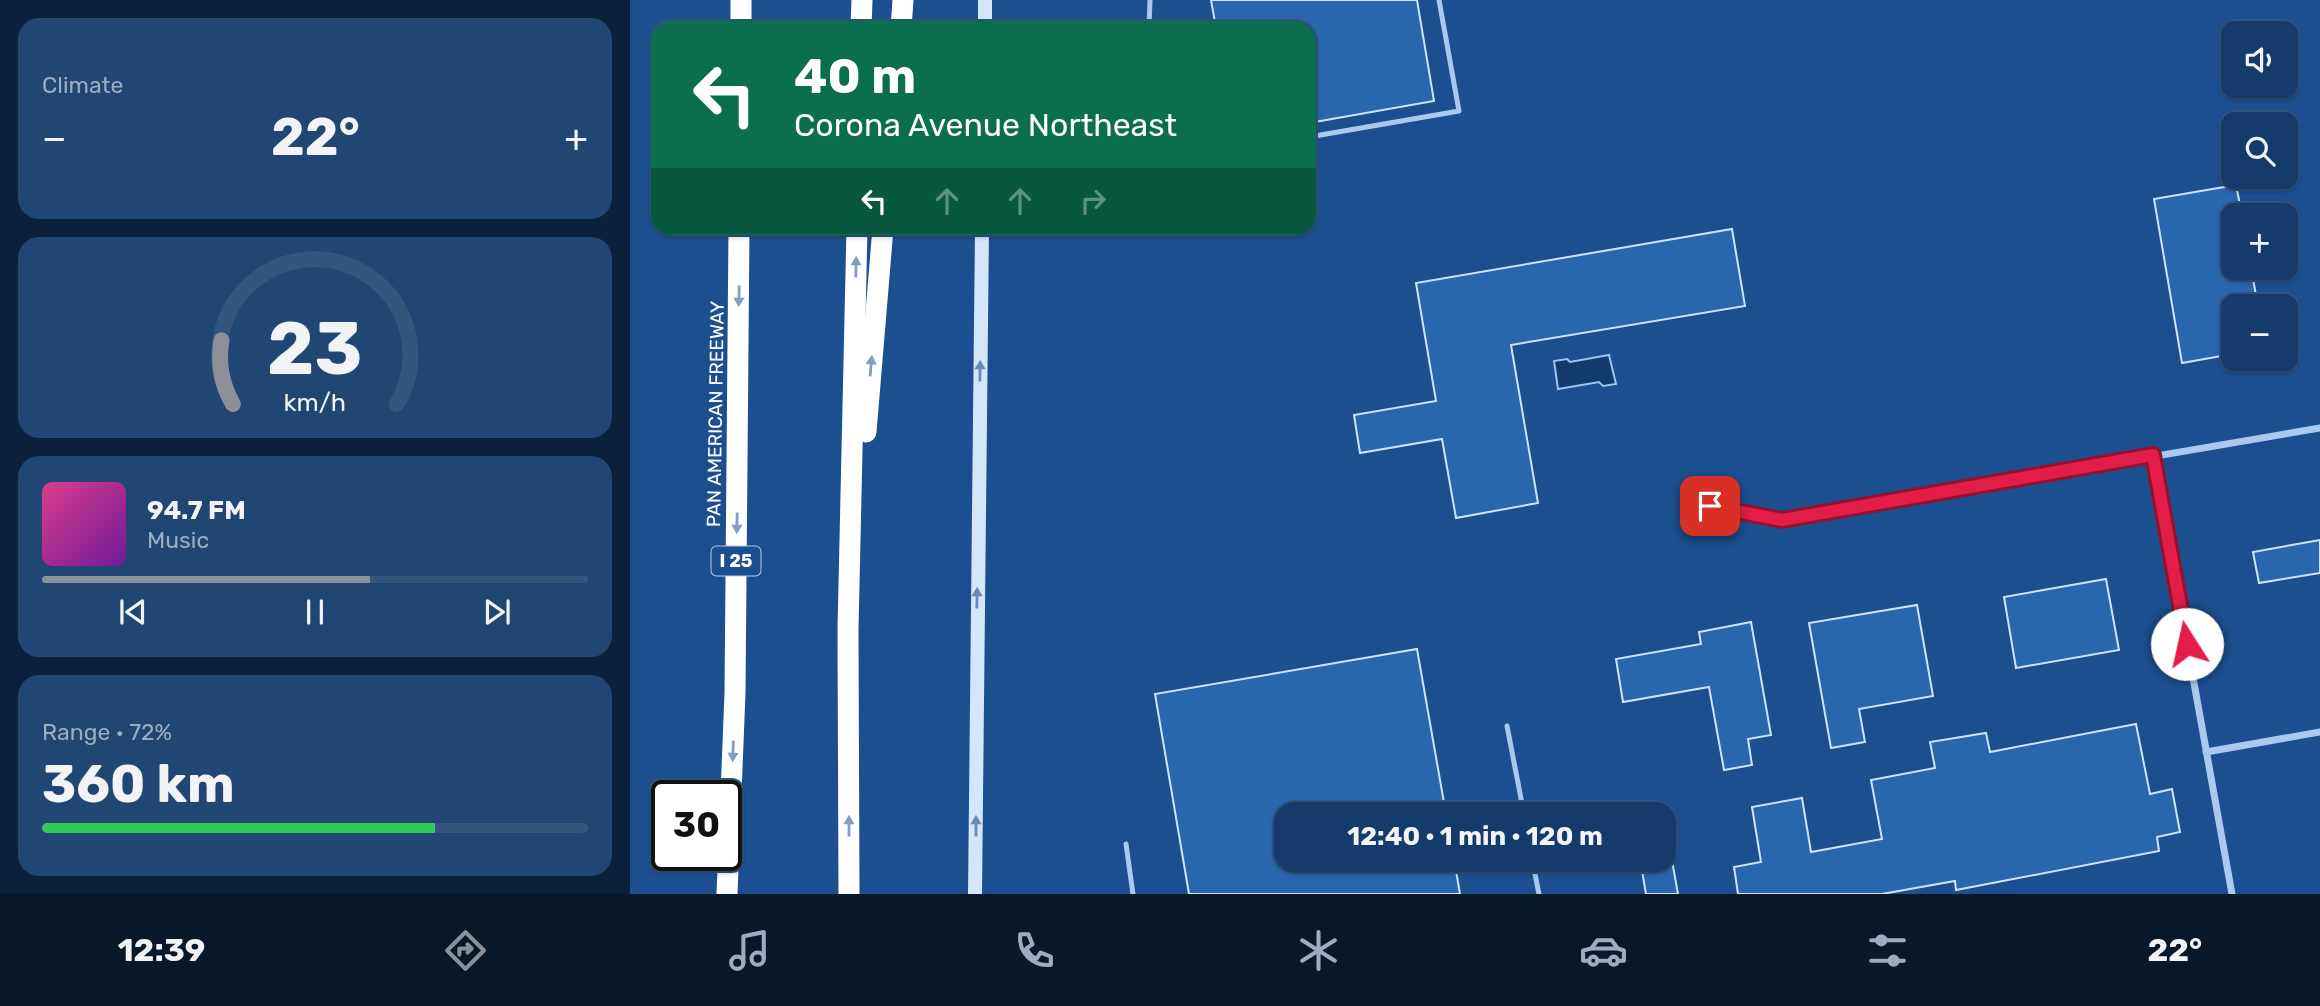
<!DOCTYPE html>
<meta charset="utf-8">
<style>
body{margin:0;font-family:Rubik,sans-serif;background:#214673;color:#f1f3f6;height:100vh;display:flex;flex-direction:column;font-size:26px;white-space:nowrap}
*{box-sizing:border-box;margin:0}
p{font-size:23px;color:#9dadc1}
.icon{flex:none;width:38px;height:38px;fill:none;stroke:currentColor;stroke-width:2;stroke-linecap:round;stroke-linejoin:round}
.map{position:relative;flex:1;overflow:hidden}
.side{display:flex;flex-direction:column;gap:18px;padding:18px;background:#0b203b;width:630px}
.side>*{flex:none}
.banner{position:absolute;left:21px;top:21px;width:665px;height:214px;border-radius:21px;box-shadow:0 2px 5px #0004,0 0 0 2px #33557e;background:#0b6e4f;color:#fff;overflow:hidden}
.tools{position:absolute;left:1591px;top:21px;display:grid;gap:14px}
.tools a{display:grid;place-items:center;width:77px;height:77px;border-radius:14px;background:#143b6b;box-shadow:0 2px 5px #0004,0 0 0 2px #33557e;font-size:35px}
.speed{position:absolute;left:21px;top:780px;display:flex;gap:14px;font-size:35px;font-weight:700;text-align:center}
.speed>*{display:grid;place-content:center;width:91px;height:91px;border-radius:50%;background:#143b6b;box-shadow:0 2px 5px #0004,0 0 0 2px #33557e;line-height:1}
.speed .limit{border:4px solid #111;border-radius:10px;background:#fff;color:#111}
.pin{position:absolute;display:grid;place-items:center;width:60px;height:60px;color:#fff;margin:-30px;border-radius:14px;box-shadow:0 4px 10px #0006}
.me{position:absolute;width:77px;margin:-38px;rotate:350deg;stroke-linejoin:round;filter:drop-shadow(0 0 5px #0008)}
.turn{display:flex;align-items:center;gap:24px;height:147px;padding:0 28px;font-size:32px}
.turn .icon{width:91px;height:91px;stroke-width:2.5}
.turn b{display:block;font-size:49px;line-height:60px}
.lanes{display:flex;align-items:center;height:66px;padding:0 28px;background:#0003;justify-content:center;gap:35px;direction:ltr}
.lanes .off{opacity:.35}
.big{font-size:52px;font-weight:700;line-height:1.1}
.side .widget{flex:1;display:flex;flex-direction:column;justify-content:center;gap:10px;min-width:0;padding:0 24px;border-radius:21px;background:#214673}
.side .dial{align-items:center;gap:0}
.dial svg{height:182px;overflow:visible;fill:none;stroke:#33557e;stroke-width:7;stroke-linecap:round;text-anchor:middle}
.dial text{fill:#f1f3f6;stroke:none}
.song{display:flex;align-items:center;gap:21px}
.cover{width:84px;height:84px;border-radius:10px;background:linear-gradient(135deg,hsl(330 70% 55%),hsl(280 70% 35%))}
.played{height:7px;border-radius:4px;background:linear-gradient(90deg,#8c9099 60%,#33557e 60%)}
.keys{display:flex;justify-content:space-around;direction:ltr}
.heat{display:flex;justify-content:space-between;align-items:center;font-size:38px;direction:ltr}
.charge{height:10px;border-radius:5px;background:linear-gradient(90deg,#34c759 72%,#33557e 0)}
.trip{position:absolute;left:644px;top:802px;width:402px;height:70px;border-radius:21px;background:#143b6b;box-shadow:0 2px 5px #0004,0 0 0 2px #33557e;font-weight:700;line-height:70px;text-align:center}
.tabs{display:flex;height:112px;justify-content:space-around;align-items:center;background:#08182b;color:#9dadc1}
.tabs .icon{width:49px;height:49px}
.tabs .on{color:#8c9099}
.tabs b{font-size:32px;color:#f1f3f6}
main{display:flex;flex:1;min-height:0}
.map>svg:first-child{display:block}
</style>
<main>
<section class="side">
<div class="widget"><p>Climate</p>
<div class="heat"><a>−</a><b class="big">22°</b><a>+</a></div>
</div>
<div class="widget dial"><svg viewBox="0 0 100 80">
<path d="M14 69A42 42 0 1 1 86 69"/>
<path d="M14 69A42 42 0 0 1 9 41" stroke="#8c9099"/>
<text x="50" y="56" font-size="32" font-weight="700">23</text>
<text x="50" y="72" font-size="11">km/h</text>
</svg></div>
<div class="widget">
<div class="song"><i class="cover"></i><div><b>94.7 FM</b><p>Music</p></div></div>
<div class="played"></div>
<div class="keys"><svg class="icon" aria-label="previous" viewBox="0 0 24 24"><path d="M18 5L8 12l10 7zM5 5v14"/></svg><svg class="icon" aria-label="pause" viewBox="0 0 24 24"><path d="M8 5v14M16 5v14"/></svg><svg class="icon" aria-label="next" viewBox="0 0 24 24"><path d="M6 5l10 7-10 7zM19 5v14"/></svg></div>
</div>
<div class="widget"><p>Range · 72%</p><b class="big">360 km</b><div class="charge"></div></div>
</section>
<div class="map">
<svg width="1690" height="894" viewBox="0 0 1690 894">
<rect width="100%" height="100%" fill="#1b4f8f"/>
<polygon fill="#123a6d" stroke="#9cc4f0" stroke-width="2" points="979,355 986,384 973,386 969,382 928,389 924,361 937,359 940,362"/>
<g fill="#2a66ad" stroke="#cfe3fa" stroke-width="2">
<polygon points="581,0 787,0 804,101 679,123 679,28 586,28"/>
<polygon points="1606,185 1612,215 1603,215 1603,268 1621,268 1628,306 1603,306 1603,354 1552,363 1524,199"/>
<polygon points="1102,229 1115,306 881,345 908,503 826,518 812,439 730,453 724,415 806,401 786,283"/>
<polygon points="1690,540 1690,573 1629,583 1623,552"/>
<polygon points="1476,579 1489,650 1386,668 1374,597"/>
<polygon points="1287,605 1303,696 1229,709 1235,742 1201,748 1179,623"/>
<polygon points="1121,622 1141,735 1118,739 1122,765 1094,770 1079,687 993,702 986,659 1071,644 1069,632"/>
<polygon points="787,649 816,814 656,814 656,859 824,859 830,894 559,894 525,694"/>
<polygon points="1506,724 1520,794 1542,789 1550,832 1527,837 1529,851 1326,890 1325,881 1252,894 1108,894 1104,867 1131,862 1122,807 1172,798 1181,852 1252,839 1241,780 1305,768 1300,742 1356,733 1360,752"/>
<polygon points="1034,816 1048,894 1016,894 1010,859 1034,859"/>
</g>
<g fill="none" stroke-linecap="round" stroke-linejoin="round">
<g stroke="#a9c9ee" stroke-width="5">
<polyline points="519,28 520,0"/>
<polyline points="679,137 829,111 809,0"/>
<polyline points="877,726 894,814"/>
<polyline points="496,844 503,894"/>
<polyline points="902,859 909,894"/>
</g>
<g stroke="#a9c9ee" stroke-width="7">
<polyline points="1523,455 1602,894"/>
<polyline points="1080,506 1152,520 1690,428"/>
<polyline points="1576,752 1690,732"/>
</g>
<g stroke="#d6e6fa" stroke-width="14">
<polyline points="355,28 355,0"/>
<polyline points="345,894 352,228"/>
</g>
<g stroke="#fff" stroke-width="21">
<polyline points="111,28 111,0"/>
<polyline points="231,28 232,0"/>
<polyline points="271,28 273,0"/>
<polyline points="236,432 253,228"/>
<polyline points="97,894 105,693 109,228"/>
<polyline points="219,894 218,629 227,228"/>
</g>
</g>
<defs><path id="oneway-solid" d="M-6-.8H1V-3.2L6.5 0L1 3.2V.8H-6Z" transform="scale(1.75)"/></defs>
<g fill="#829ec1">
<use href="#oneway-solid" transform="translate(226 267) rotate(-89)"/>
<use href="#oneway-solid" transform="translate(109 296) rotate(91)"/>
<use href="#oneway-solid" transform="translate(241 366) rotate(-85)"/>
<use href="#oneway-solid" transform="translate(107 523) rotate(91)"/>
<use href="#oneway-solid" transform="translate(103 751) rotate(92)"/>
<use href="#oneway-solid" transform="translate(219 826) rotate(-90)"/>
</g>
<g fill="#668bba">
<use href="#oneway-solid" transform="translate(350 371) rotate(-89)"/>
<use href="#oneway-solid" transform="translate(347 598) rotate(-89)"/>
<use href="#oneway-solid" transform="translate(346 826) rotate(-90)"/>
</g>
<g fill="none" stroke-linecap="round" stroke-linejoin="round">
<g stroke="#92132f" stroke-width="18">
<polyline id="route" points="1080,506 1152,520 1523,455 1557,644"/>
</g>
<use href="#route" stroke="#e11d48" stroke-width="12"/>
</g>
<g text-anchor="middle" stroke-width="7" stroke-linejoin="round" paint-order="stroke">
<rect fill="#1b4f8f" stroke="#bbcadd" stroke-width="2" x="81.5" y="546.5" width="49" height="29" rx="5"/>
<g font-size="18" font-weight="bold" fill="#fff">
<text x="106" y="567">I 25</text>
</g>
<g font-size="19" fill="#fff" stroke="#1b4f8f">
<text transform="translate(85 414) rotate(-89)" y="7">PAN AMERICAN FREEWAY</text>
</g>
</g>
</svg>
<div class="tools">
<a><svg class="icon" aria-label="sound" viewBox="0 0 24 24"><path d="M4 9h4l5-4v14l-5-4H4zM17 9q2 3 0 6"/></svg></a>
<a><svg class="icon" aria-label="search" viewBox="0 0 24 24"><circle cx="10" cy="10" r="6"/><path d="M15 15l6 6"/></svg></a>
<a>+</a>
<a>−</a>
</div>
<div class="speed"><div class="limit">30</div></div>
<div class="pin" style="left:1080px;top:506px;background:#d93025"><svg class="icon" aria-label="arrive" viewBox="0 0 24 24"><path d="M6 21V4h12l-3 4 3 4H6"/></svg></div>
<svg class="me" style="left:1557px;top:644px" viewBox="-20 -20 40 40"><circle r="19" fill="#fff"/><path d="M0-13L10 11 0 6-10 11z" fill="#e11d48"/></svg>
<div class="trip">12:40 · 1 min · 120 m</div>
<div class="banner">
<div class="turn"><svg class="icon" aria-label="left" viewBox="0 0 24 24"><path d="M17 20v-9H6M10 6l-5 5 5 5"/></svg><div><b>40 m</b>Corona Avenue Northeast</div></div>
<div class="lanes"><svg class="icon" aria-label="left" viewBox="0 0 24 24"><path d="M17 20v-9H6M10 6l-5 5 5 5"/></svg><svg class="icon off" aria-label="ahead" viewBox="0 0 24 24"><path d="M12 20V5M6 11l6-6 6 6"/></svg><svg class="icon off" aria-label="ahead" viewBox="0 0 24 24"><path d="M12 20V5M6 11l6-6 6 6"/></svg><svg class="icon off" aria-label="right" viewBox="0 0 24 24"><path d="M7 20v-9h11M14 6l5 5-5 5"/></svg></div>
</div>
</div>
</main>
<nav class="tabs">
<b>12:39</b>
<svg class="icon on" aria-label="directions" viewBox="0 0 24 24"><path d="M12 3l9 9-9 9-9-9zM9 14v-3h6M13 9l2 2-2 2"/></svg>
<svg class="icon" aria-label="music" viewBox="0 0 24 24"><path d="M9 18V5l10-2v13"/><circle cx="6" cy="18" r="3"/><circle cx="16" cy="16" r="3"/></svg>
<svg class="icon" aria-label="phone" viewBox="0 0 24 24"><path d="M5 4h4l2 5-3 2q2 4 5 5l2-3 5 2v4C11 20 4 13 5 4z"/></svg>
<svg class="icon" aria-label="climate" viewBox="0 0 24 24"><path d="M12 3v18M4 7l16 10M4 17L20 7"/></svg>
<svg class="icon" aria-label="car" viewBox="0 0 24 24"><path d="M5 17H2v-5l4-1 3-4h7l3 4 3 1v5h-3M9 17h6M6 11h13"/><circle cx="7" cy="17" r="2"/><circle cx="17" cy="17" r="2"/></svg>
<svg class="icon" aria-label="filters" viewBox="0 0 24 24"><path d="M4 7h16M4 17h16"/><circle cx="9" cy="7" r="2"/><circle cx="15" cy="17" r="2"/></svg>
<b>22°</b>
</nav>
